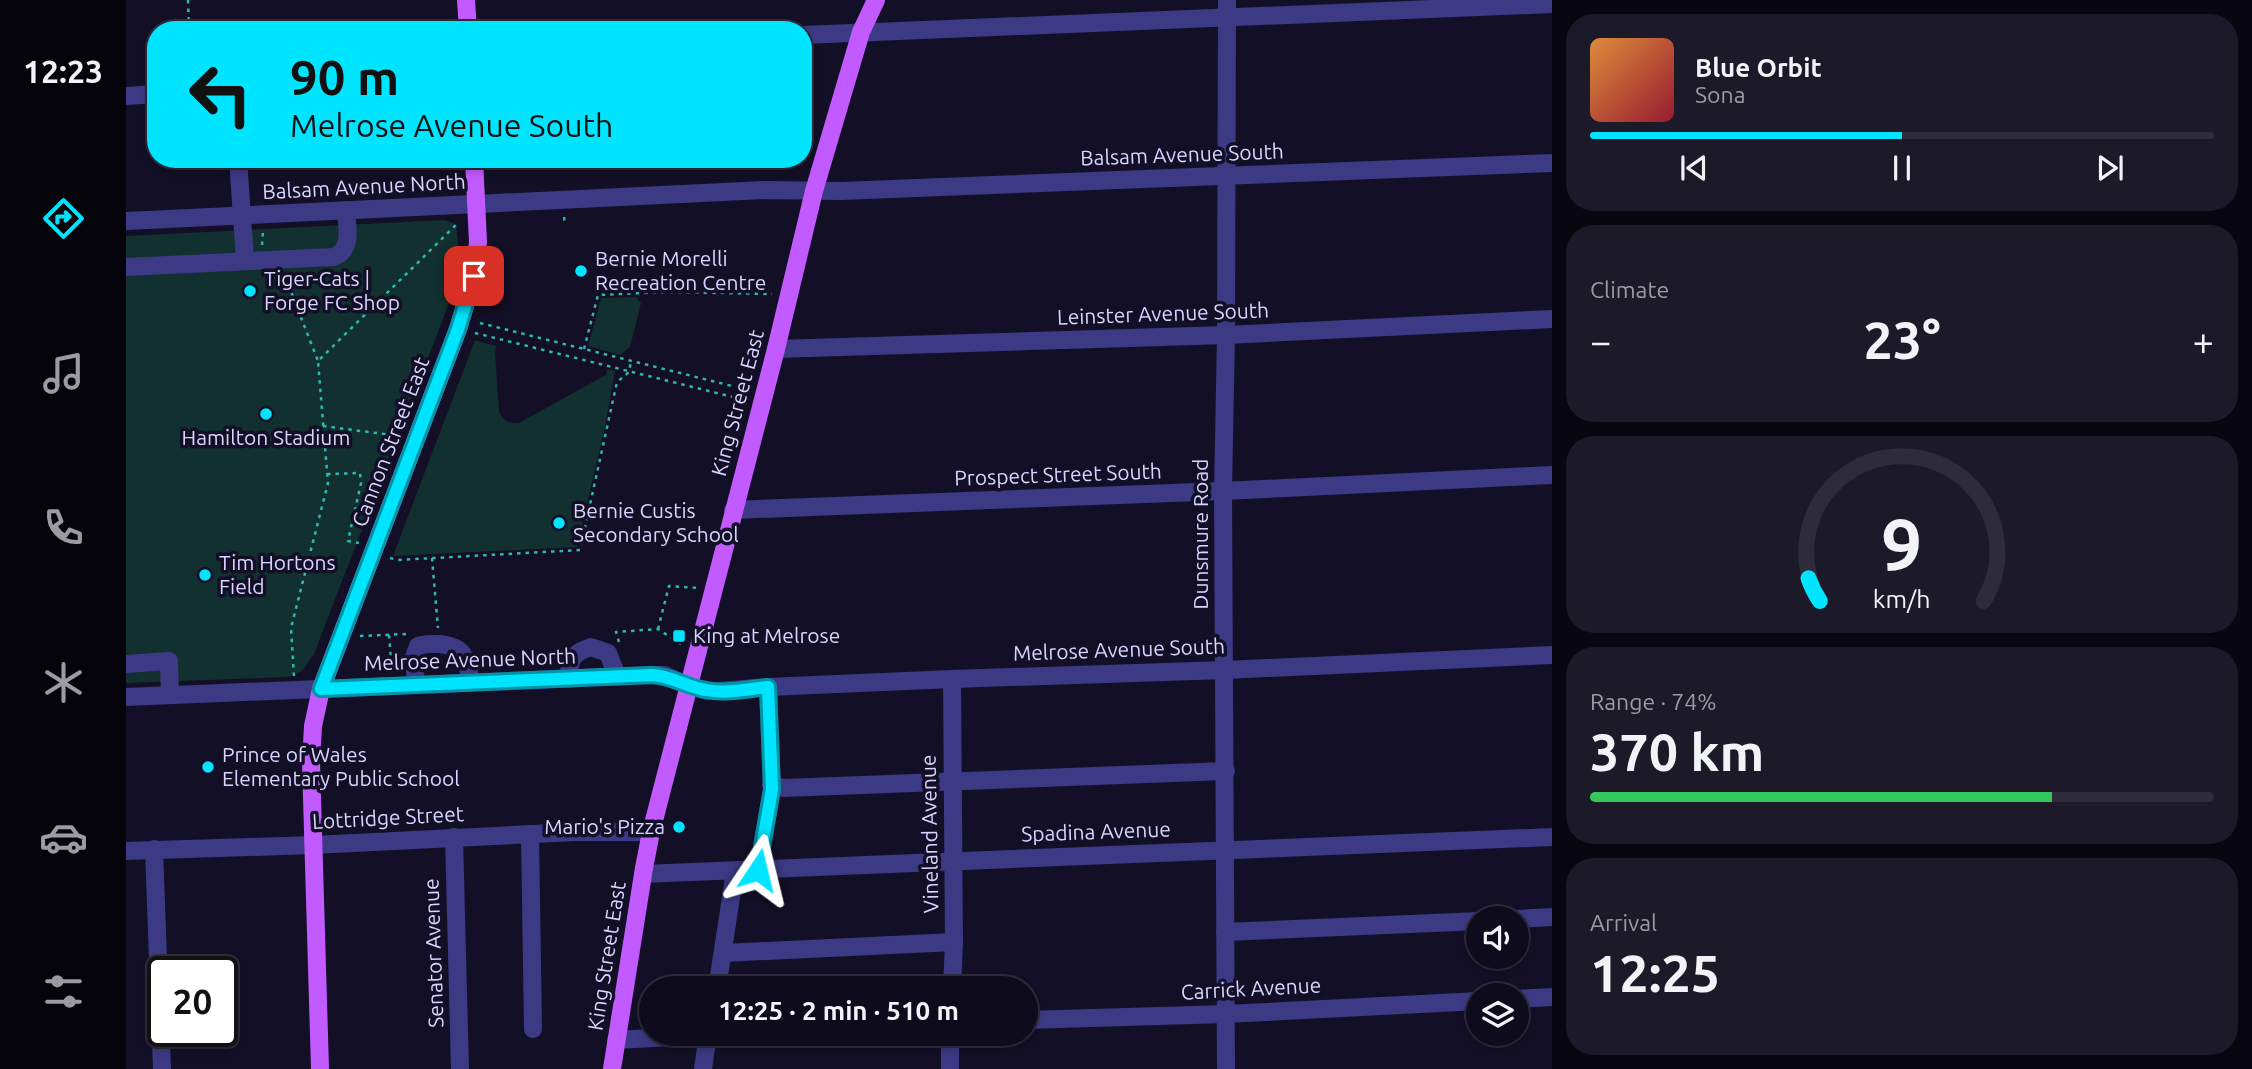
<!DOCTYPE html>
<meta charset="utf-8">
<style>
body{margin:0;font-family:Ubuntu,sans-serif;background:#1c1929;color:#f1f3f6;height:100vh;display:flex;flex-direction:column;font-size:26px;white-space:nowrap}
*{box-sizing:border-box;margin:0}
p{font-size:23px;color:#9b9ba3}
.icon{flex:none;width:38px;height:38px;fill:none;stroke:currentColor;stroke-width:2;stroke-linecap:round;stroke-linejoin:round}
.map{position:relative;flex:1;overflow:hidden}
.details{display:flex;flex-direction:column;gap:14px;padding:14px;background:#08060f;width:700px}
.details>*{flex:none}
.guide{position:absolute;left:21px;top:21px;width:665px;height:147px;border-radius:28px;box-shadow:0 4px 10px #0003,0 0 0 2px #2e2b3b;background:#00e5ff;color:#111;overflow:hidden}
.controls{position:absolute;left:1340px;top:906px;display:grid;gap:14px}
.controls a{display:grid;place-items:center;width:63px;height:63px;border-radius:50%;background:#0e0b1c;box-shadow:0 4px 10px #0003,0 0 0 2px #2e2b3b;font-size:35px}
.speed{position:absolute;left:21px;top:956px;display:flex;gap:14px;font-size:35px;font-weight:700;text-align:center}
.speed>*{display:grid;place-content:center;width:91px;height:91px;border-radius:50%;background:#0e0b1c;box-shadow:0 4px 10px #0003,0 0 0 2px #2e2b3b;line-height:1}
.speed .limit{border:4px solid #111;border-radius:10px;background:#fff;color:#111}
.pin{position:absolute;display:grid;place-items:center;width:60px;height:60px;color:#fff;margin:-30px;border-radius:14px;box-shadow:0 4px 10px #0006}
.me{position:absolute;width:77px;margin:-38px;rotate:10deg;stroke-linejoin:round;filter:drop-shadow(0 0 5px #0008)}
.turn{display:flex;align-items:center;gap:24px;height:147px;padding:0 28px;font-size:32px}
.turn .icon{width:91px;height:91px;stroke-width:2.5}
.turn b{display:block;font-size:49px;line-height:60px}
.big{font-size:52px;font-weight:600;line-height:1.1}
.details .tile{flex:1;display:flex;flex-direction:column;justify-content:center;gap:10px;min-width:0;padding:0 24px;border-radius:28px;background:#1c1929}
.details .dial{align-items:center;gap:0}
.dial svg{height:182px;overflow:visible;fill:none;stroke:#2e2b3b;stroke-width:7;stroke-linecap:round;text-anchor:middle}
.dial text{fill:#f1f3f6;stroke:none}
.song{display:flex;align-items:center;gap:21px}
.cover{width:84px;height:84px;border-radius:10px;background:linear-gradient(135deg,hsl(30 70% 55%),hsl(350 70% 35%))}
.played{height:7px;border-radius:4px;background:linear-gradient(90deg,#00e5ff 50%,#2e2b3b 50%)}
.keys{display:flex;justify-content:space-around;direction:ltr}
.heat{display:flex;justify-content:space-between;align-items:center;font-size:38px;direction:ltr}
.charge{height:10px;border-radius:5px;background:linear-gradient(90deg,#34c759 74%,#2e2b3b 0)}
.trip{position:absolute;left:513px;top:976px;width:399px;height:70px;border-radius:35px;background:#0e0b1c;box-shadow:0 4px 10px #0003,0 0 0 2px #2e2b3b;font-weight:600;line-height:70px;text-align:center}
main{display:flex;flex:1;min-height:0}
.menu{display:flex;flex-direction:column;width:126px;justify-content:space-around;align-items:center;background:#06040b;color:#9b9ba3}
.menu .icon{width:49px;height:49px}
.menu .selected{color:#00e5ff}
.menu b{font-size:32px;color:#f1f3f6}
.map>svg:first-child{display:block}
</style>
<main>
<nav class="menu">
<b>12:23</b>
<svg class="icon selected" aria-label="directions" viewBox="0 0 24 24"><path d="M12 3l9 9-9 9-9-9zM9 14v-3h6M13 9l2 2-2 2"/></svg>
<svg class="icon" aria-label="music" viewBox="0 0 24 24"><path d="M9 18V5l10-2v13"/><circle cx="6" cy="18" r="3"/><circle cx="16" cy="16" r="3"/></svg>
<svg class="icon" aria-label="phone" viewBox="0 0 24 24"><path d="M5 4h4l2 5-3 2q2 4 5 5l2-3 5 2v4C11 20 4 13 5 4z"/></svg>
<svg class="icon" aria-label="climate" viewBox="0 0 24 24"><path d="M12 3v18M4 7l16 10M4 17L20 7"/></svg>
<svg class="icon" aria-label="car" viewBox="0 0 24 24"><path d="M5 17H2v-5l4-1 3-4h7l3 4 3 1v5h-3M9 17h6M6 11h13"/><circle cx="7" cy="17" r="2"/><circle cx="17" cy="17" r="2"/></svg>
<svg class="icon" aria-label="filters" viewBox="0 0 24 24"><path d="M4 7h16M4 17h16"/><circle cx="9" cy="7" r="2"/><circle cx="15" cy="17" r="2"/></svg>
</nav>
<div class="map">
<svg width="1426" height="1069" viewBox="0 0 1426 1069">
<rect width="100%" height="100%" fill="#130f26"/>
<g fill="#12302f">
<path d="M318 220 328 223C337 241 328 278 325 298L188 654 176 671 162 677 0 683V236Z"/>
<polygon points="510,297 515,303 504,347 494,355 462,346 475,298"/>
<path d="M349 340 370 346 369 353 373 411C376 420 383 424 393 423L476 377 480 375 481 369 489 371 479 427 451 547 267 556Z"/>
</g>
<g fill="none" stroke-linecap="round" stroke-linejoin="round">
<g stroke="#2fb8b0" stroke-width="2.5" stroke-dasharray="3.5 5" stroke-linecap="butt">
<polyline points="62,0 63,29 86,27 86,30"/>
<polyline points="27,52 28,80"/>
<polyline points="438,217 439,224"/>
<polyline points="136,245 137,231"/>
<polyline points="148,277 162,284 192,361"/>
<polyline points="354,323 622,390"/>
<polyline points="349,333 619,400"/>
<polyline points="458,349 472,295 540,292 646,294"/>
<polyline points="197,426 273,436"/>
<polyline points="201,474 234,473 235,483 222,541 233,543"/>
<polyline points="264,558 272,560 454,550 491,382 503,372 505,361"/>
<polyline points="306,558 312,628"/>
<polyline points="532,629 543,586 572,588"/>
<polyline points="263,635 266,670"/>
<polyline points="234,636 280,634"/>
<polyline points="493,642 490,632 532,629 556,645"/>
<polyline points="168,676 165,628 202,483 192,361 333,222"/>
</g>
<g stroke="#3d3a85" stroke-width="18">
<polyline points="677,35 1426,4"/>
<polyline points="0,96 30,94"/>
<polyline points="112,159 119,260"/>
<polyline points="0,221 639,190 715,191 1426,163"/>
<path d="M0 267 208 257C227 249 221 228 220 210"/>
<polyline points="650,349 1100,335 1426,319"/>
<polyline points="607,510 1097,491 1426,475"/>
<polyline points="0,664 43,661 44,695"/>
<path d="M442 679C445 659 444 654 465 647L482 653 491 676"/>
<polyline points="826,679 828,942 826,989"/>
<path d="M290 685 288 657 292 646C299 643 306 644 314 644 341 647 340 659 345 683"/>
<polyline points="0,697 526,675 539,675 562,686 582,691 593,691 642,687 826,679 1099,670 1426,655"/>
<polyline points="645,785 658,788 1100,771"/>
<polyline points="404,834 407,1029"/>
<polyline points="328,837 334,1069"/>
<polyline points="28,849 36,1069"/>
<polyline points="0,851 187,845 448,832 525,832"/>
<polyline points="632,870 646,789 642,687"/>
<polyline points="517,874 1426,837"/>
<polyline points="1391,919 1426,917"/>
<polyline points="1099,932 1353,921"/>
<polyline points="597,953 828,942"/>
<polyline points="591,989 609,871"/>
<polyline points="1391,999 1426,997"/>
<polyline points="900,1020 1100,1014 1353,1001"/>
<polyline points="490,1040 599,1034"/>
<polyline points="577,1069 582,1034"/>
<polyline points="824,1069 824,1034"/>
<polyline points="1100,1069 1097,491 1100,335 1101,0"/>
</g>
<g stroke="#c25bff" stroke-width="18">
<polyline points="340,0 342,30"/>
<polyline points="194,1069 185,763 187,726 195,689 332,329 348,276 352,242 348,159"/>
<polyline points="486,1069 518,868 525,832 650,349 688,191 735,32 750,0"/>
</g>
</g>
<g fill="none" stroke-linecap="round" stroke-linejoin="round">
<g stroke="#0095a6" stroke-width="18">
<path id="route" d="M348 276 332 329 195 689 526 675C546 676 561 687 580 690 599 694 622 689 642 687L646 789 632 870"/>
</g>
<use href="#route" stroke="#00e5ff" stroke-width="12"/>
</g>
<g fill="#00e5ff" stroke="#130f26" stroke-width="2.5">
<circle cx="455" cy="271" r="7"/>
<circle cx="124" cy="291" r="7"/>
<circle cx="140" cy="414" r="7"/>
<circle cx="433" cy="523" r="7"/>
<circle cx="79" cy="575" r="7"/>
<rect x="546" y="629" width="14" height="14" rx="3.5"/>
<circle cx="82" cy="767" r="7"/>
<circle cx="553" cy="827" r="7"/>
</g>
<g text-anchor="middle" stroke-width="7" stroke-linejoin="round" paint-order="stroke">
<g font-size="21" fill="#d9d4ff" stroke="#130f26">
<text transform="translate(1056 155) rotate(-2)" y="7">Balsam Avenue South</text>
<text transform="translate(238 187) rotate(-3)" y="7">Balsam Avenue North</text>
<text transform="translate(1037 314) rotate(-2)" y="7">Leinster Avenue South</text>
<text transform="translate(612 403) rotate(-75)" y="7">King Street East</text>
<text transform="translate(265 442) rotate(-69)" y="7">Cannon Street East</text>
<text transform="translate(932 475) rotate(-2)" y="7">Prospect Street South</text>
<text transform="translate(1075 534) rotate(-90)" y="7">Dunsmure Road</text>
<text transform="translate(993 650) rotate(-2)" y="7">Melrose Avenue South</text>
<text transform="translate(344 660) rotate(-2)" y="7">Melrose Avenue North</text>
<text transform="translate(262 818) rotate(-3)" y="7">Lottridge Street</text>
<text transform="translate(970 832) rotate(-2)" y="7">Spadina Avenue</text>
<text transform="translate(804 834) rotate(-91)" y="7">Vineland Avenue</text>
<text transform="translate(308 953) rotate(-92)" y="7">Senator Avenue</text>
<text transform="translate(481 956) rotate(-81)" y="7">King Street East</text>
<text transform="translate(1125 989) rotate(-3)" y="7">Carrick Avenue</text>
</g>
<g font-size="21" fill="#d9d4ff" stroke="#130f26" text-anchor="start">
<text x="469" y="266">Bernie Morelli<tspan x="469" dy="24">Recreation Centre</tspan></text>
<text x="138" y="286">Tiger-Cats |<tspan x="138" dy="24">Forge FC Shop</tspan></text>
<text x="140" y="445" text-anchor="middle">Hamilton Stadium</text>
<text x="447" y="518">Bernie Custis<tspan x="447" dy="24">Secondary School</tspan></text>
<text x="93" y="570">Tim Hortons<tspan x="93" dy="24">Field</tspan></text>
<text x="567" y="643">King at Melrose</text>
<text x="96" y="762">Prince of Wales<tspan x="96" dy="24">Elementary Public School</tspan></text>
<text x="539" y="834" text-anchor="end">Mario's Pizza</text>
</g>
</g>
</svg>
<div class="controls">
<a><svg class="icon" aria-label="sound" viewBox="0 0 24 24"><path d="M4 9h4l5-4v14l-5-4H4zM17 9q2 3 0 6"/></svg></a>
<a><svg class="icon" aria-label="layers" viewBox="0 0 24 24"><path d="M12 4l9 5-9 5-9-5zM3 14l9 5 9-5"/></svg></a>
</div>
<div class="speed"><div class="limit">20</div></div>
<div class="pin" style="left:348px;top:276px;background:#d93025"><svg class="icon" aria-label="arrive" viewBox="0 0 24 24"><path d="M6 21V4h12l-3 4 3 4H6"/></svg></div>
<svg class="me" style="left:632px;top:870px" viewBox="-20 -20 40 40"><path d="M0-17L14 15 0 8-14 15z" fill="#00e5ff" stroke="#fff" stroke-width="4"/></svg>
<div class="trip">12:25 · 2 min · 510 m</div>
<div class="guide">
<div class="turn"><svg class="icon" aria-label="left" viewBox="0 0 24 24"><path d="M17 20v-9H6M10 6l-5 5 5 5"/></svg><div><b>90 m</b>Melrose Avenue South</div></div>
</div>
</div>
<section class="details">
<div class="tile">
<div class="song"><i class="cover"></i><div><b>Blue Orbit</b><p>Sona</p></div></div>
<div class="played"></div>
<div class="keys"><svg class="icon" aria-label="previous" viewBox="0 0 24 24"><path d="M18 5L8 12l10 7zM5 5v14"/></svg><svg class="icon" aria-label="pause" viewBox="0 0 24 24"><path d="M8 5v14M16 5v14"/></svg><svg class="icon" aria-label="next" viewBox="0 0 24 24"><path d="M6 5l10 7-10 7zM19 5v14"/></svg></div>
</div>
<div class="tile"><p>Climate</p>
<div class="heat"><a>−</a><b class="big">23°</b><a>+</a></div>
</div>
<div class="tile dial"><svg viewBox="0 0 100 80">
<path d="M14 69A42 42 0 1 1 86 69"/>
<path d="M14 69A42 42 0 0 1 9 59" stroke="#00e5ff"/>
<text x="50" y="56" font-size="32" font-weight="700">9</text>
<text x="50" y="72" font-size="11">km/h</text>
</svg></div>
<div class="tile"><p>Range · 74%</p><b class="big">370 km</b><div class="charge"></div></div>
<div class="tile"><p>Arrival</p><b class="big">12:25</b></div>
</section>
</main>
